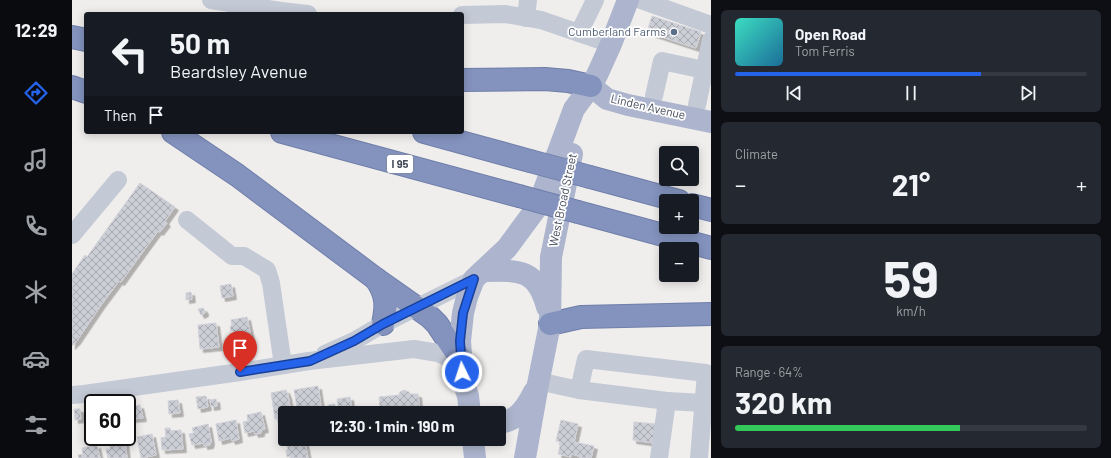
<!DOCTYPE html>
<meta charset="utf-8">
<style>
body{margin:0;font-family:Barlow,sans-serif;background:#242831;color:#f1f3f6;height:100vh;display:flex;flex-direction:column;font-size:15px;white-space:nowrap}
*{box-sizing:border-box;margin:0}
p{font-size:13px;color:#9ea1a6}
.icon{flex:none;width:22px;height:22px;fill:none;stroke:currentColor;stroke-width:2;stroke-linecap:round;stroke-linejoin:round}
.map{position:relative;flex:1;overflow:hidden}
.details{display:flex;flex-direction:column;gap:10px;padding:10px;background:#0d0f14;width:400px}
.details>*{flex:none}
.hud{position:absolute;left:12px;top:12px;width:380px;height:122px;border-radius:4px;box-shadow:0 2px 10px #0003;background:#171b24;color:#f1f3f6;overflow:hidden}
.tools{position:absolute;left:587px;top:146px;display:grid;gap:8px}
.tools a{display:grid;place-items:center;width:40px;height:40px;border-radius:4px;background:#171b24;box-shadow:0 2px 10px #0003;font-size:20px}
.speed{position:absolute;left:12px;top:394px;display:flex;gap:8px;font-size:20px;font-weight:700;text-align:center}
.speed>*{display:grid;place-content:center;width:52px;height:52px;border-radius:50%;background:#171b24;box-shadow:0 2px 10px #0003;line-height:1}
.speed .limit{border:2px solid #111;border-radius:6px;background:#fff;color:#111}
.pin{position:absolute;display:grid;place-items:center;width:34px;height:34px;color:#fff;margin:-41px -17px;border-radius:50% 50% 50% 0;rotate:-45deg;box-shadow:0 0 4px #0007}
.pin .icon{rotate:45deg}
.me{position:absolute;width:44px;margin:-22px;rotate:356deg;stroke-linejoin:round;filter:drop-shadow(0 0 3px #0008)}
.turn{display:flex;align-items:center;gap:14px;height:84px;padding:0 20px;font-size:18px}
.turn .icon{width:52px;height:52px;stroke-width:2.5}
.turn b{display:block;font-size:28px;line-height:34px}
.then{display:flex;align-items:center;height:38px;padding:0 20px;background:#0003;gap:8px;font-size:15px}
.big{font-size:30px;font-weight:700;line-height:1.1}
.details .widget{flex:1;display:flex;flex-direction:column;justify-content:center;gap:6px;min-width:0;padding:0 14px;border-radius:6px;background:#242831}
.details .dial{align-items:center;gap:0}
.dial b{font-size:52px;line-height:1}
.song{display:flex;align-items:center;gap:12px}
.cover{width:48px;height:48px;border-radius:6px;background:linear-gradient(135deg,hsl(170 70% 55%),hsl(200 70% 35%))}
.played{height:4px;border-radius:2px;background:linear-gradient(90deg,#2563eb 70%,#363941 70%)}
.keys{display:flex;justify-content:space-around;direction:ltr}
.heat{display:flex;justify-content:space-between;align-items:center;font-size:22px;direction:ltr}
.charge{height:6px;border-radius:3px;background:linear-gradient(90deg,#34c759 64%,#363941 0)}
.trip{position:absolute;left:206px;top:406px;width:228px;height:40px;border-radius:4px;background:#171b24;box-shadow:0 2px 10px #0003;font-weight:700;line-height:40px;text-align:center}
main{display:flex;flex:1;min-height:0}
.tab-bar{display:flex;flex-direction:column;width:72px;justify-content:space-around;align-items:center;background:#090b0e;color:#9ea1a6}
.tab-bar .icon{width:28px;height:28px}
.tab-bar .active{color:#2563eb}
.tab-bar b{font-size:18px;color:#f1f3f6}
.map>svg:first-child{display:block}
</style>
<main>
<nav class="tab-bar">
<b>12:29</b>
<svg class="icon active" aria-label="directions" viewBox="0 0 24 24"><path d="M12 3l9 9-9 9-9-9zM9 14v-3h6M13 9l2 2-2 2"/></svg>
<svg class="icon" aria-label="music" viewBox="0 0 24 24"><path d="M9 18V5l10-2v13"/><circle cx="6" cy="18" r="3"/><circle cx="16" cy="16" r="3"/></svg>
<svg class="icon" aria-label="phone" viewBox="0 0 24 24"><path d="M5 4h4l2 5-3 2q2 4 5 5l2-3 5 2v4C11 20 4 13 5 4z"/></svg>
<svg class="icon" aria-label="climate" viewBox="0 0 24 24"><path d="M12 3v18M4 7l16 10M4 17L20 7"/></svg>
<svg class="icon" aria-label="car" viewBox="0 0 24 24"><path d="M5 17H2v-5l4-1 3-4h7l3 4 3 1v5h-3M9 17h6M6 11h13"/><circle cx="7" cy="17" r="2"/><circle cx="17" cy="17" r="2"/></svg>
<svg class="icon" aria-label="filters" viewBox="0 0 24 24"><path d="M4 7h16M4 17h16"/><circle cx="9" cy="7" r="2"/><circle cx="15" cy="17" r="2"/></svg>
</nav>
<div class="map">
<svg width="639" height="458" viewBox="0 0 639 458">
<defs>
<pattern id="building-cross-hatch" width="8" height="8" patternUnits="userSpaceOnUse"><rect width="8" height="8" fill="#ccced5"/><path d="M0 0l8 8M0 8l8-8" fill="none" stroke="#a7a9b0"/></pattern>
<filter id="shadow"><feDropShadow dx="3.5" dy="3.5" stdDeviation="0" flood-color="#0004"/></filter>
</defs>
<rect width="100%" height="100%" fill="#f0eeed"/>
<g fill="url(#building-cross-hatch)" stroke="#d1d1d9" filter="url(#shadow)">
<polygon points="580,16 629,32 624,48 575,32"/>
<polygon points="68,183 103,207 93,221 95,223 88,232 86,231 59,268 49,282 47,281 29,305 4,342 3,342 0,346 0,274 13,255 15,257"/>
<polygon points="159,284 161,296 150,298 148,286"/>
<polygon points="119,292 120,299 114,300 114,293"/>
<polygon points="131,308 133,311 133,313 129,315 126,309"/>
<polygon points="175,317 180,342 166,345 164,339 163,339 161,330 159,331 158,326 160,326 159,320"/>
<polygon points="144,323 147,347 128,349 126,325"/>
<polygon points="246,386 249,406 246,406 246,409 235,411 235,413 226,413 222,390"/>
<polygon points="214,390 216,395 219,413 213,413 213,418 203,419 199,393"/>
<polygon points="332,390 337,392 338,394 346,394 348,413 302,413 304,408 308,407 307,397 327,395 328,392"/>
<polygon points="134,396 136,407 126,409 124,397"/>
<polygon points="278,397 280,412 267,413 265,399"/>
<polygon points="144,399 145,406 139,407 138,400"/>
<polygon points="106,400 108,413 97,414 96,401"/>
<polygon points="263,404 263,409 257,410 256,405"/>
<polygon points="68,405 71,418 59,419 57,407"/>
<polygon points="2,409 8,409 9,419 3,420"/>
<polygon points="189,412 193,429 189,430 189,433 183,434 182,431 173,433 171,422 176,421 175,415"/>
<polygon points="164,420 167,439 160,441 159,438 147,441 144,424"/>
<polygon points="489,420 506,424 502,442 522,446 519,458 508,458 507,456 500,454 499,457 486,454 489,442 484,441"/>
<polygon points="562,422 584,424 582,443 561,440"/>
<polygon points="136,424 139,441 138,445 132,446 132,443 120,445 117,434 122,433 120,428"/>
<polygon points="93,428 98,428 99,431 109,430 111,449 90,450 89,438 94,437"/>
<polygon points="80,434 84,455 69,458 65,437"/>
<polygon points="53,440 55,458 36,458 34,449 38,449 38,442"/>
<polygon points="233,442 236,458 218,458 218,456 215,457 214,450 216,450 215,445"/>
<polygon points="25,445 28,458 7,458 6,455 11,454 10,448"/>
</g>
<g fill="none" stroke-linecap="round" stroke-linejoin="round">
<g stroke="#6f7ea9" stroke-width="24">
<g id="highway">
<polyline points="0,37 14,40"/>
<polyline points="390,80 473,79 496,81 519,86"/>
<polyline points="0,87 14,92"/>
<polyline points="101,132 165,175 304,279 358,317 365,324 389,360"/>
<polyline points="210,132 447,196"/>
<polyline points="352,132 458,161"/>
<polyline points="518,177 607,201"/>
<polyline points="620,205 639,210"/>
<polyline points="506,212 639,248"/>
<path d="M304 279C315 295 315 305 311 324"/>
<polyline points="478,324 509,317 639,314"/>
</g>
</g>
<g stroke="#c3c9d5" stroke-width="18">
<polyline points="139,0 209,11 236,14"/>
<polyline points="569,0 639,25"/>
<polyline points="390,15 433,14 469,20 539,44"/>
<polyline points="454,18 456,0"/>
<polyline points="507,33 523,0"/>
<polyline points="582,96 590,61 632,70"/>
<polyline points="625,105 639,40"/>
<polyline points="115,220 160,256 172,256 195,270 199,283 211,365"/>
<polyline points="0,235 46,180"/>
<polyline points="253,354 282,341 311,324 402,279"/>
<polyline points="466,381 507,390 595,401"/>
<polyline points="507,390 514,359 634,373 627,458"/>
<polyline points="0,395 12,394 168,372 237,361 342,349 366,353 390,364"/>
<polyline points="587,458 595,401 631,403"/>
</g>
<g stroke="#acb5cd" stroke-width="22">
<polyline points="519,86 535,99 556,105 639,122"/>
<path d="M412 271C447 270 465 269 475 307"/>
<polyline points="398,413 396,396 391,381 388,341 391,313 395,297 402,279 435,248 466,206 502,109 519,86 525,75 539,44 556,0"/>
<path d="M427 423C445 421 454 408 462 392"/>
<polyline points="401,439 403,458"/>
<polyline points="453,458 466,384 478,324 479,257 500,154"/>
</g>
<use href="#highway" stroke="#8393be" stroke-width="22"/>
<g stroke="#6f7ea9" stroke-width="24" stroke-linecap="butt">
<g id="highway-bridge">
<polyline points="458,161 518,177"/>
<polyline points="447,196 506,212"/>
</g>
</g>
<use href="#highway-bridge" stroke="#8393be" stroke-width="22"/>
</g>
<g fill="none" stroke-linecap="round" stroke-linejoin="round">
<g stroke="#184099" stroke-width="10">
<polyline id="route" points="168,372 238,361 282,341 311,324 402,279 391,313 388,341 390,372"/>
</g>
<use href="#route" stroke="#2563eb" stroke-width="7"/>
</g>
<circle fill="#5c6f8a" stroke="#fff" stroke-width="1.5" cx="602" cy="32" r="4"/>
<g text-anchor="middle" stroke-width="3.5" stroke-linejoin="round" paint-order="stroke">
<rect fill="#fff" stroke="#7d828c" stroke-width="1" x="315" y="155" width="26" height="18" rx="3"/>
<g font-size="11" font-weight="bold" fill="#454c5b">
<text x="328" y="168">I 95</text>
</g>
<g font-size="12" fill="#4e5e75" stroke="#fff" text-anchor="end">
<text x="594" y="36">Cumberland Farms</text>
</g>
<g font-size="12" fill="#454c5b" stroke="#fff">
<text transform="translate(576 107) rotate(13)" y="4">Linden Avenue</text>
<text transform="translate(491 200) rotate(-78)" y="4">West Broad Street</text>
</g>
</g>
</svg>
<div class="tools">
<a><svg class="icon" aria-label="search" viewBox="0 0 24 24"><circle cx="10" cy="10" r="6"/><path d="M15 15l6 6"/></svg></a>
<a>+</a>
<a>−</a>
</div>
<div class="speed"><div class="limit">60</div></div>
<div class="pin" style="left:168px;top:372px;background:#d93025"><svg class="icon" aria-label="arrive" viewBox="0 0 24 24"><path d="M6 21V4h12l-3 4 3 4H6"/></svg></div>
<svg class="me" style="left:390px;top:372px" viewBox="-20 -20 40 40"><circle r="17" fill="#2563eb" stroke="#fff" stroke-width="3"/><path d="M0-11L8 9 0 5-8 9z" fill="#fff"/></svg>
<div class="trip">12:30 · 1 min · 190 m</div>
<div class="hud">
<div class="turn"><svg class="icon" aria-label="left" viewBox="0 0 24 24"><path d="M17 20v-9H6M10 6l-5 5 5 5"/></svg><div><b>50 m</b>Beardsley Avenue</div></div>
<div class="then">Then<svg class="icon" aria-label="arrive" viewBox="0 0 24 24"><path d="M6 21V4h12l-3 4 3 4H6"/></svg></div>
</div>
</div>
<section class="details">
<div class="widget">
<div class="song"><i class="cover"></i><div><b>Open Road</b><p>Tom Ferris</p></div></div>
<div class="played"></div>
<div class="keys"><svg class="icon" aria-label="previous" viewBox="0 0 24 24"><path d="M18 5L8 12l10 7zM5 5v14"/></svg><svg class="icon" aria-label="pause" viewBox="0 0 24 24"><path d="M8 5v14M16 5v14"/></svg><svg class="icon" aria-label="next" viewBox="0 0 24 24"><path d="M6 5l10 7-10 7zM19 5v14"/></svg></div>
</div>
<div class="widget"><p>Climate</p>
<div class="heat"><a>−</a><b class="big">21°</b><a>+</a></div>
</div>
<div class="widget dial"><b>59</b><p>km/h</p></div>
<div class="widget"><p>Range · 64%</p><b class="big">320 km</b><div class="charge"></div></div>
</section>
</main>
